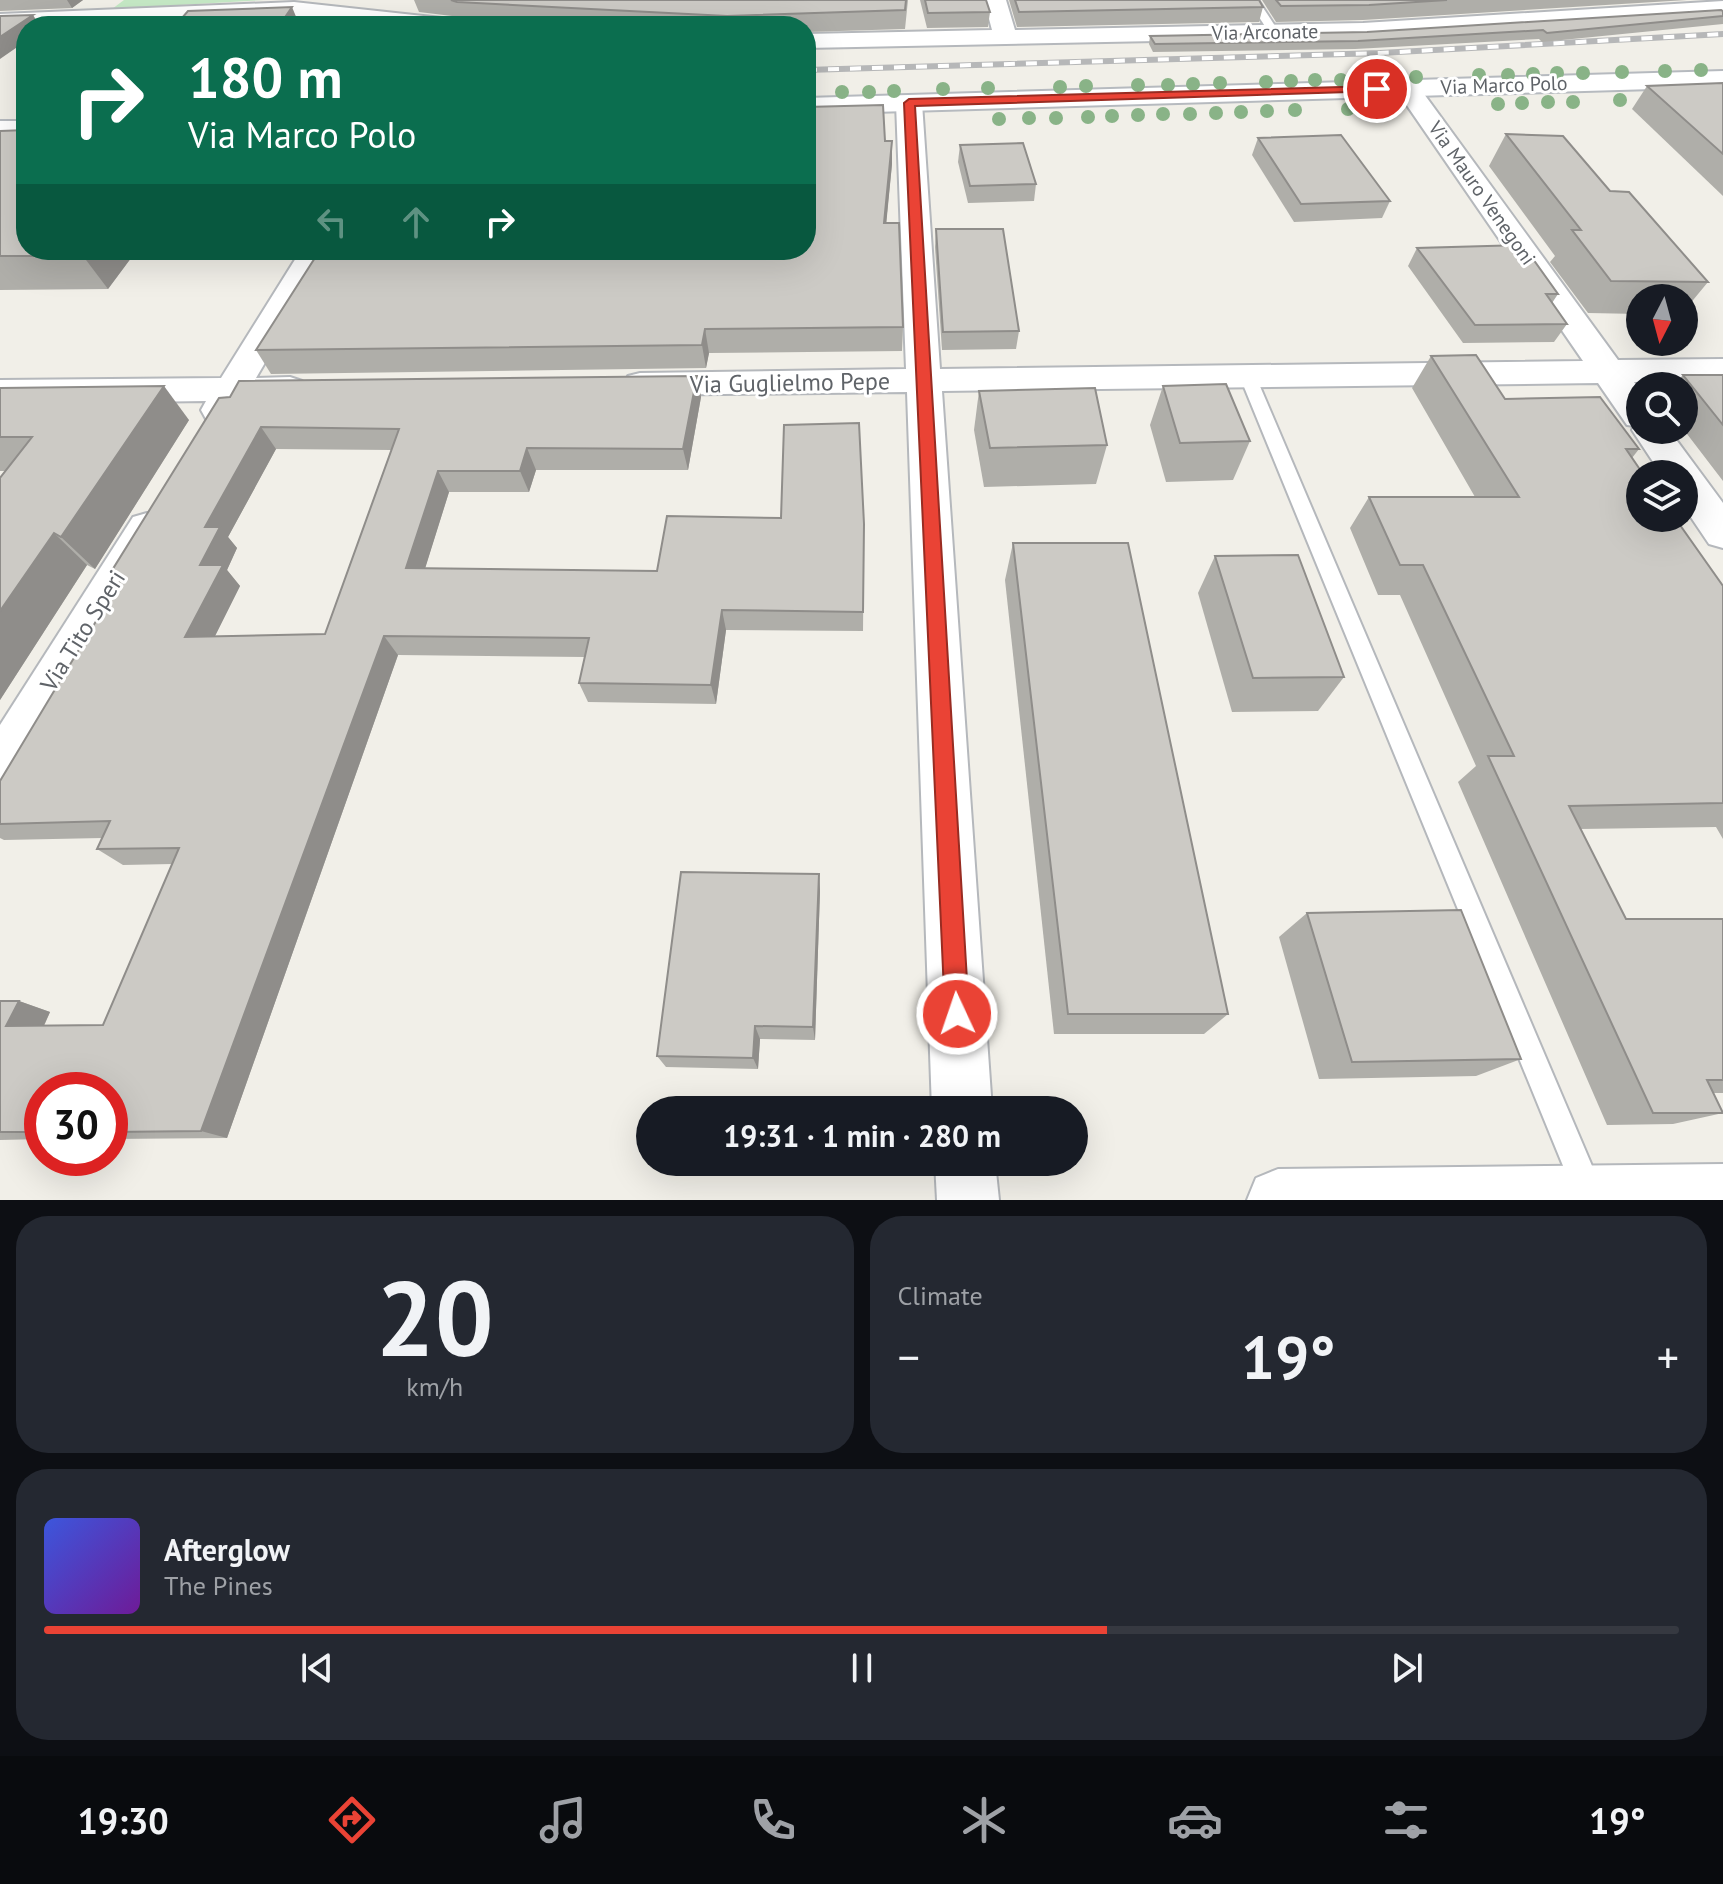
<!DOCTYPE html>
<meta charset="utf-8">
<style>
body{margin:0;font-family:"PT Sans",sans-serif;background:#242831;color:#f1f3f6;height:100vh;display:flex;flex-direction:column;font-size:30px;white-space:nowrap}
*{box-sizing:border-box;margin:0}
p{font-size:26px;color:#9ea1a6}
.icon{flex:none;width:44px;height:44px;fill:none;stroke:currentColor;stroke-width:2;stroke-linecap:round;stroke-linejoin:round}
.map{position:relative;height:1200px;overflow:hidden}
.drawer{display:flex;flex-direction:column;gap:16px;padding:16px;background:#0d0f14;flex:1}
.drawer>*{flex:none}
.top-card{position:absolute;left:16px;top:16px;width:800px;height:244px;border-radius:32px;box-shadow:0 8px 32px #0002;background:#0b6e4f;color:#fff;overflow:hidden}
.needle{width:52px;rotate:186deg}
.buttons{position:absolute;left:1626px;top:284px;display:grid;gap:16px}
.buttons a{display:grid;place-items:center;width:72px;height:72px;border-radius:50%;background:#171b24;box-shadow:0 8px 32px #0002;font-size:40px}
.speed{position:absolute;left:24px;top:1072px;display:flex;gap:16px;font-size:40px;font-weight:700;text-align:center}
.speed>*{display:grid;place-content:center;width:104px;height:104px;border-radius:50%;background:#171b24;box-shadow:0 8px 32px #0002;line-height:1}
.speed .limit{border:12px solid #d22;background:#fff;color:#111}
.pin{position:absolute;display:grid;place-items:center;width:68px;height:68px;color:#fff;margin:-34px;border:4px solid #fff;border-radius:50%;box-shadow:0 2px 8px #0007}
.me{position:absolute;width:88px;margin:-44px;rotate:357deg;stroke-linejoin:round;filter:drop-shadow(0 0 6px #0008)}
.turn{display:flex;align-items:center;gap:28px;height:168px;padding:0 40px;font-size:36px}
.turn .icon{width:104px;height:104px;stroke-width:2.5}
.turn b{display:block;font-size:56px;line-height:68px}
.lanes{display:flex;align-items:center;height:76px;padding:0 40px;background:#0003;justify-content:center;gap:40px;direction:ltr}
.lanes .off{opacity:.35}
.big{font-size:60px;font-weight:800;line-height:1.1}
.drawer .widget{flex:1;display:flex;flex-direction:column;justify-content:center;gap:12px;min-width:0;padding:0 28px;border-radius:32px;background:#242831}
.drawer .dial{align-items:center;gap:0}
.dial b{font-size:104px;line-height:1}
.song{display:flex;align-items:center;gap:24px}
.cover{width:96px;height:96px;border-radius:12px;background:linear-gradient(135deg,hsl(230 70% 55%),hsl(280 70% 35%))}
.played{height:8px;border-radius:4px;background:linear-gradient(90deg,#ea4335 65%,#363941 65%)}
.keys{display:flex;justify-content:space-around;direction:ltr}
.heat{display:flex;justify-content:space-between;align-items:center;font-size:44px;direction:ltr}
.drawer .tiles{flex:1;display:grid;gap:16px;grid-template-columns:1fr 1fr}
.widget:last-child{grid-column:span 2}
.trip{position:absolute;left:636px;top:1096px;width:452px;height:80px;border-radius:40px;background:#171b24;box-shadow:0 8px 32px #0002;font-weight:800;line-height:80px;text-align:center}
.menu{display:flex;height:128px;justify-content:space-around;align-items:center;background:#090b0e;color:#9ea1a6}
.menu .icon{width:56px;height:56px}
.menu .on{color:#ea4335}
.menu b{font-size:36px;color:#f1f3f6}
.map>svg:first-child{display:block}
</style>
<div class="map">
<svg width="1723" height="1200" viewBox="0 0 1723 1200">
<rect width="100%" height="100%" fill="#f1efe8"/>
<polygon fill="#c5e8c5" points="124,0 264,0 112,9"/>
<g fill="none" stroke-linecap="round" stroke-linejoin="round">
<g stroke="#b5b8bc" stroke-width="4">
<g id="lane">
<polygon points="1248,0 1258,0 1279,32 1278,34 1270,34"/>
<polygon points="1248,372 1256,377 1598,1180 1603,1190 1599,1200 1577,1200 1240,377"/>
</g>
</g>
<g stroke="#b5b8bc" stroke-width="4">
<g id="street">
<polygon points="984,0 1006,0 1015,30 1363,23 1723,1 1723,15 1363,37 806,48 806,34 992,30"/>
<polygon points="294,2 451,19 459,21 462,26 389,26 294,16 0,28 0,14"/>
<polygon points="1407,81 1416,83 1618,360 1723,359 1723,381 1634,382 1640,390 1640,430 1669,430 1723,503 1723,548 1709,544 1684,507 1684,474 1661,474 1632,430 1634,426 1627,425 1598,383 942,391 992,1110 932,1110 907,392 640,395 628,392 623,384 628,376 640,373 906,369 896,103 900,98 918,98 922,103 940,369 1583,361 1395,88 1398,83"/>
<polygon points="301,250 331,250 256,378 290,377 302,381 307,389 302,397 290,401 242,401 232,419 219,422 206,419 201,410 206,401 0,404 0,380 221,378"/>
<polygon points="147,513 161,517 167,528 17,781 0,788 0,725 133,517"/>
<polygon points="935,1162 995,1162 999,1200 937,1200"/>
<polygon points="1723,1164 1723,1200 1247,1200 1256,1178 1278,1169"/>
</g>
</g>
<g stroke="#b6babf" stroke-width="4">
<g id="secondary">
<polygon points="1723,71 1723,87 806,114 806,98"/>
<rect x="0" y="121" width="26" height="16"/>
</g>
</g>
<use href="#lane" fill="#fff" fill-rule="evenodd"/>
<use href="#street" fill="#fff" fill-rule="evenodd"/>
<use href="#secondary" fill="#fff" fill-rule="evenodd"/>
<g stroke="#b6b7b8" stroke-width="6">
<polyline id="rail" points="806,70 1380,53 1723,34"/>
</g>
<use href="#rail" stroke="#fff" stroke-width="4" stroke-dasharray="11" stroke-linecap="butt"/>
</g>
<g fill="#89b387">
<circle cx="1701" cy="70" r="7"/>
<circle cx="1665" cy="71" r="7"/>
<circle cx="1622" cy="72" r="7"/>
<circle cx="1557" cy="73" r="7"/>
<circle cx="1583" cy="73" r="7"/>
<circle cx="1533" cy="74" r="7"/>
<circle cx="1479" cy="75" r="7"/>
<circle cx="1508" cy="75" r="7"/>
<circle cx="1416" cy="77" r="7"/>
<circle cx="1391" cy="78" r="7"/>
<circle cx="1315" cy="80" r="7"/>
<circle cx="1341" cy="80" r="7"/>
<circle cx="1291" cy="81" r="7"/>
<circle cx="1266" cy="82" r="7"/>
<circle cx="1220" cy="83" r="7"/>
<circle cx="1193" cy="84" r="7"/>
<circle cx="1138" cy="85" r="7"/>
<circle cx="1168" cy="85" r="7"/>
<circle cx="1086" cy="86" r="7"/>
<circle cx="1060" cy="87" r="7"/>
<circle cx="988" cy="88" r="7"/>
<circle cx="943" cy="89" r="7"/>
<circle cx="894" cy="91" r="7"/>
<circle cx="842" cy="92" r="7"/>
<circle cx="869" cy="92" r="7"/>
<circle cx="1620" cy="100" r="7"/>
<circle cx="1548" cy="102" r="7"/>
<circle cx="1573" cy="102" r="7"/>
<circle cx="1522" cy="103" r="7"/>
<circle cx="1498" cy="104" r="7"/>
<circle cx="1374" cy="108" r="7"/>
<circle cx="1348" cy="109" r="7"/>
<circle cx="1295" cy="110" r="7"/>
<circle cx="1267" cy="111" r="7"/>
<circle cx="1241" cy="112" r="7"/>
<circle cx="1216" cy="113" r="7"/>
<circle cx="1163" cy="114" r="7"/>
<circle cx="1190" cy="114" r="7"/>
<circle cx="1138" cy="115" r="7"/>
<circle cx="1112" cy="116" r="7"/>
<circle cx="1088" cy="117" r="7"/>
<circle cx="1029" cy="118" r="7"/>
<circle cx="1056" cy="118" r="7"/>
<circle cx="999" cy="119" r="7"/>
</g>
<g fill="#afaea9" fill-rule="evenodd">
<polygon points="0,0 83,0 72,8 0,11"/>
<polygon points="414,0 908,0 905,29 806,32 806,26 566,26 462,21 452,16 419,12"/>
<polygon points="920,0 986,0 990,12 988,27 927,28"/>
<polygon points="1009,0 1259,0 1263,7 1259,22 1017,27"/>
<polygon points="1262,0 1687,0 1363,20 1276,22"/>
<polygon points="1723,11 1723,24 1542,42 1539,39 1355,49 1153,52 1149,44 1150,36 1367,32"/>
<polygon points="1723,83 1723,196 1632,109 1647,86"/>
<polygon points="0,131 26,250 137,250 108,289 0,290"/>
<polygon points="1506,134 1610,191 1708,282 1684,311 1684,298 1640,298 1640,314 1588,313 1550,262 1555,256 1489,166"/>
<polygon points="1258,138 1390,201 1382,218 1294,222 1252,155"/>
<polygon points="885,141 892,141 892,164 886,223 903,327 902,351 709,353 706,368 271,374 256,350"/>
<polygon points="960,145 1036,184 1034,201 968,203 958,162"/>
<polygon points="936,229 1019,331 1016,349 942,350 935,247"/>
<polygon points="1417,248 1558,294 1552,303 1567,324 1554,342 1463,343 1408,266"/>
<polygon points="1431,356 1505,399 1639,449 1632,458 1723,586 1723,839 1716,827 1580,829 1626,919 1723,919 1723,1093 1713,1093 1723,1113 1673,1124 1607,1125 1458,782 1476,766 1400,595 1378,595 1350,528 1369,497 1475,497 1412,388"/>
<polygon points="1683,375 1723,375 1723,481 1684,430 1684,386 1673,386"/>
<path d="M697 376 701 397 688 470H536L529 492H449L425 568 657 571 864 524 863 631 726 630 716 704 588 702 579 683 585 657 398 655 227 1138 110 1139V1090H42V1139L0 1140V1001H19L50 1012 44 1026 103 1025 172 864 123 865 97 849 102 838 4 840 0 838V781L120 581 111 572 219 398ZM276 449 391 450 325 634 215 636 240 586 227 570 237 548 228 537Z"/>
<polygon points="1163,386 1250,441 1233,480 1166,482 1150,425"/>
<polygon points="0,388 189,420 95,569 87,565 0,700 5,471 0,471"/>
<polygon points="979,391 1107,445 1096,484 984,487 974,430"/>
<polygon points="1013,543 1228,1014 1204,1034 1054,1034 1005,580"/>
<polygon points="1215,556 1344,677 1318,711 1232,712 1198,593"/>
<polygon points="819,874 820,891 815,1040 760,1039 758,1069 666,1067 657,1056"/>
<polygon points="1307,913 1521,1059 1476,1076 1319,1079 1279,937"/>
</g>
<g fill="#8f8d8a">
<polygon points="67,0 83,0 72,8"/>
<polygon points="292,7 297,19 293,26 279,26"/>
<polygon points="33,15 40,26 26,26 26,41 0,59 0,37"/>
<polygon points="892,141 892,164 884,247 884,223"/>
<polygon points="87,250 137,250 108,289 83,256"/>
<polygon points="705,329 709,353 706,368 702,345"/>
<polygon points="697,376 701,397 688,470 683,449"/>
<polygon points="164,386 189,420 95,569 61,537"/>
<polygon points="261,427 276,449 228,537 237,548 227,570 240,586 205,656 185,637 200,565 205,527"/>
<polygon points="527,448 536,470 529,492 520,471"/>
<polygon points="438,471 449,492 419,588 406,568"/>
<polygon points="54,533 87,565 0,700 0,611"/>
<polygon points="722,610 726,630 716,704 711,685"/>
<polygon points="384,636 398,655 227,1138 201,1131"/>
<polygon points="819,874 820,891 815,1040 813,1027"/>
<polygon points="19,1001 50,1012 39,1036 6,1026"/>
<polygon points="755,1026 760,1039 758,1069 753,1058"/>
</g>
<g fill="#cccac5" stroke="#8f8d8a" stroke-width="2" fill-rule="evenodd">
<polygon points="451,0 906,0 905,10 727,16 457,2"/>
<polygon points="925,0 986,0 990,12 928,13"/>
<polygon points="1015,0 1259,0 1263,7 1019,12"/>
<polygon points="1276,0 1447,0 1369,5 1281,6"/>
<polygon points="292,7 279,26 175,26 188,11"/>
<polygon points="1721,10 1723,11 1723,16 1547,33 1543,30 1358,41 1155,44 1150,36 1367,32"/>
<polygon points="33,15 0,37 0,16"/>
<polygon points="1723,83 1723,154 1647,86"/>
<polygon points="883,105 885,141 892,141 884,223 899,223 903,327 705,329 702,345 256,350 320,250 806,250 806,107"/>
<polygon points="26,130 26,250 87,250 83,256 0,256 0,131"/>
<polygon points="1506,134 1563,136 1610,191 1629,192 1708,282 1611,281 1572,230 1581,230"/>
<polygon points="1341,135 1390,201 1301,204 1258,138"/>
<polygon points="1023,143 1036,184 970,186 960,145"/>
<polygon points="936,229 1003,229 1019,331 943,332"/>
<polygon points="1523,245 1558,294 1546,294 1567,324 1475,325 1417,248"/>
<polygon points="1476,355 1505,399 1600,397 1639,449 1626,449 1643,474 1640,474 1640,518 1675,518 1723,586 1723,803 1569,806 1626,919 1723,919 1723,1080 1707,1080 1723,1113 1653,1113 1488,756 1514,756 1423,565 1400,565 1369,497 1519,497 1431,356"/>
<polygon points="1683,375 1723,375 1723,425"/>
<path d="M697 376 683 449 527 448 520 471H438L406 568 657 571 667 516 781 518 784 425 859 423 864 524 863 612 722 610 711 685 579 683 589 638 384 636 201 1131 110 1132V1090H42V1132H0V1001H19L6 1026 103 1025 179 848 97 849 110 821 0 824V781L122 578 111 572 219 398 230 397 239 381ZM261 427 399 429 325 634 185 637 223 565H200L220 527H205Z"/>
<polygon points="1226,384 1250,441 1180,443 1163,386"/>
<polygon points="164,386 61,537 54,533 0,611 0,478 32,437 0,437 0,388"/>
<polygon points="1095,388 1107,445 990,448 979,391"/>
<polygon points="1013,543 1128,543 1228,1014 1068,1014"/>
<polygon points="1298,555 1344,677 1253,678 1215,556"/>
<polygon points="681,872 819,874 813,1027 755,1026 753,1058 657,1056"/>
<polygon points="1461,910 1521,1059 1352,1062 1307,913"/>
</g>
<polygon fill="#ea4335" stroke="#982c22" stroke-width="2" points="1377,86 1380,87 1380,91 915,106 969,1014 966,1023 957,1026 949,1023 945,1014 904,103 909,99"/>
<g text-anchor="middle" stroke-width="6" stroke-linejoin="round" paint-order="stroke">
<g font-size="20" fill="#5f6368" stroke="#fff">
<text transform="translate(1265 32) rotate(-1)" y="7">Via Arconate</text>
<text transform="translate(1504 85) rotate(-2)" y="7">Via Marco Polo</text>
<text transform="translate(1482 193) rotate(55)" y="7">Via Mauro Venegoni</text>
</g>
<g font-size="24" fill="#5f6368" stroke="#fff">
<text transform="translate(790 383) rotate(-1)" y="8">Via Guglielmo Pepe</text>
<text transform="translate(83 631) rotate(-58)" y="8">Via Tito Speri</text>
</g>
</g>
</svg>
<div class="buttons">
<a><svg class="needle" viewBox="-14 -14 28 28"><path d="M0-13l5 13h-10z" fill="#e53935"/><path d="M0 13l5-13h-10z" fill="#9ea1a6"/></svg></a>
<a><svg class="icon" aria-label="search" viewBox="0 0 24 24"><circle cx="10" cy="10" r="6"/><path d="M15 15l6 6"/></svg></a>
<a><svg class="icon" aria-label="layers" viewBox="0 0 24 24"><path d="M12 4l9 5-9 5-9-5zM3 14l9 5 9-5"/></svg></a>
</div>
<div class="speed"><div class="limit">30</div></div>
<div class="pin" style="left:1377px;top:89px;background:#d93025"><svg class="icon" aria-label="arrive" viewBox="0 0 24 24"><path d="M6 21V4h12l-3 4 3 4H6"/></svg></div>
<svg class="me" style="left:957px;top:1014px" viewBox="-20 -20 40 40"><circle r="17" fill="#ea4335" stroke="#fff" stroke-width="3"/><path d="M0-11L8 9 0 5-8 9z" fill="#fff"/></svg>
<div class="trip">19:31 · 1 min · 280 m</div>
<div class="top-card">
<div class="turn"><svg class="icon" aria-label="right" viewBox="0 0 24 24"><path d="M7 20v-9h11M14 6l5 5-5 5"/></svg><div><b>180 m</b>Via Marco Polo</div></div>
<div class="lanes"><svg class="icon off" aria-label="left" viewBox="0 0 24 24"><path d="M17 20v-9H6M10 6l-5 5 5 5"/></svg><svg class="icon off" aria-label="ahead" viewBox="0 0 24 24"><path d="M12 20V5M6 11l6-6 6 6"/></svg><svg class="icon" aria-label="right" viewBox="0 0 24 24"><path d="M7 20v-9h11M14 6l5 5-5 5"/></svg></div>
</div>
</div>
<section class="drawer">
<div class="tiles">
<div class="widget dial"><b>20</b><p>km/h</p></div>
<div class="widget"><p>Climate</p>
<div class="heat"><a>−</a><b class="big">19°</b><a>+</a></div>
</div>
<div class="widget">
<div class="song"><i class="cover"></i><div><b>Afterglow</b><p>The Pines</p></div></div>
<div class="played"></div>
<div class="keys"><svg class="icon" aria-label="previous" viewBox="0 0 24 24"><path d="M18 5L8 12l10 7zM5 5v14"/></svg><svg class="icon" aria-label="pause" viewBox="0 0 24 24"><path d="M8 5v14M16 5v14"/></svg><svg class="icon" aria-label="next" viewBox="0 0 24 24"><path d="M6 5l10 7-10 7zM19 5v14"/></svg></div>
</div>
</div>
</section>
<nav class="menu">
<b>19:30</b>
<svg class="icon on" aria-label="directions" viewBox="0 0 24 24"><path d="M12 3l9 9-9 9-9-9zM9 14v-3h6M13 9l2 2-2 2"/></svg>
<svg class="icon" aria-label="music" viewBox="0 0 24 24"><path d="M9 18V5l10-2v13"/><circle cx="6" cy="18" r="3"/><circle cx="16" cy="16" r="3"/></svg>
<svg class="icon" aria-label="phone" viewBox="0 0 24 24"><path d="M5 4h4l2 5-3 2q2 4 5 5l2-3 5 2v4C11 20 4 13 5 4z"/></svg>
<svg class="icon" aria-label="climate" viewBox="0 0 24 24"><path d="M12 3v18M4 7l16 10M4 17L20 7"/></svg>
<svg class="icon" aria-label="car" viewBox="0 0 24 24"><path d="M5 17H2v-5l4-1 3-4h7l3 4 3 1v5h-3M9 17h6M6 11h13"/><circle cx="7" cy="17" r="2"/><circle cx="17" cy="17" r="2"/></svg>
<svg class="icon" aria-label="filters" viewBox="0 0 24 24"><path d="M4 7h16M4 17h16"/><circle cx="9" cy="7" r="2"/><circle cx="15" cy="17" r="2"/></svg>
<b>19°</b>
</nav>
